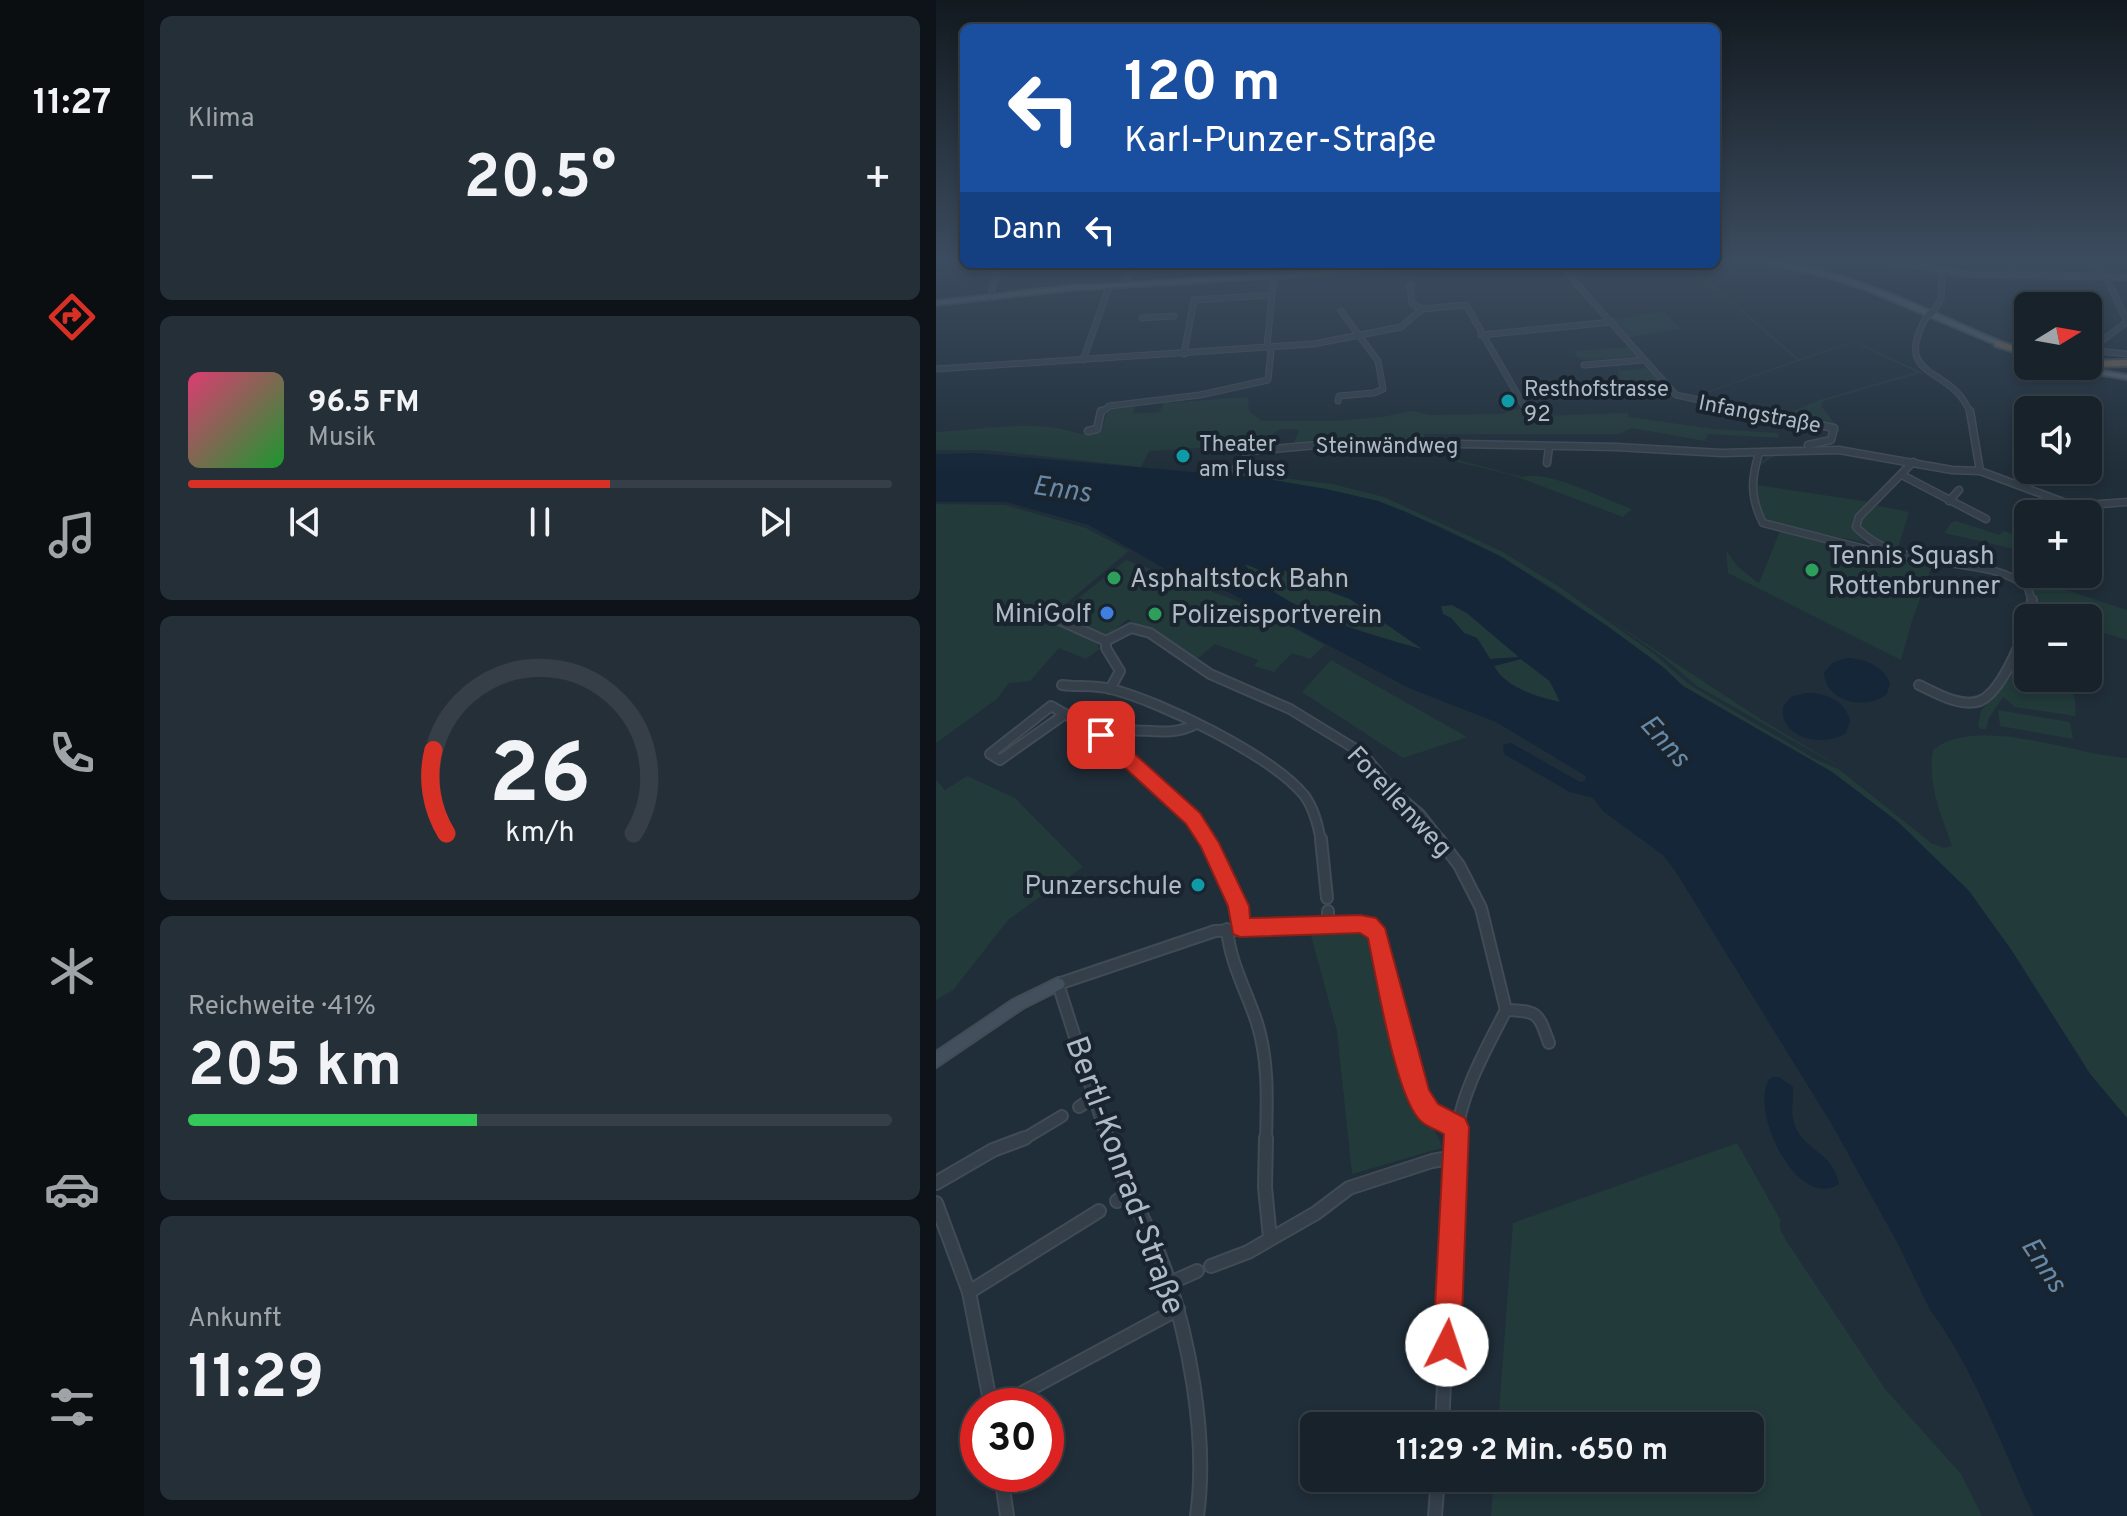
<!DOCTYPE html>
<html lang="de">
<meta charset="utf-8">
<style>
body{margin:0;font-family:Overpass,sans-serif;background:#252f37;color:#f1f3f6;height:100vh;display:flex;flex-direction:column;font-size:30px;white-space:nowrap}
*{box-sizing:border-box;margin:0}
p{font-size:26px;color:#9fa4a9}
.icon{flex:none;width:44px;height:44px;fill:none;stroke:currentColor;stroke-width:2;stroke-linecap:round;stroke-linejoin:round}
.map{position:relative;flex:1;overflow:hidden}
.panel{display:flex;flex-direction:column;gap:16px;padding:16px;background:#0d1318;width:792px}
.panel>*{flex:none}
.hud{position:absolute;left:24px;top:24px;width:760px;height:244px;border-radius:12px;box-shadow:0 4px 12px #0003,0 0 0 2px #363f47;background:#1a4fa0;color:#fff;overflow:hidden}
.needle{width:52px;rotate:79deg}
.fabs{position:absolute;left:1078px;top:292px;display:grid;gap:16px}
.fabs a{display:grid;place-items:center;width:88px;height:88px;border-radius:12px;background:#18222b;box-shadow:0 4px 12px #0003,0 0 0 2px #363f47;font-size:40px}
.speed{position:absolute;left:24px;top:1388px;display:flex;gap:16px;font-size:40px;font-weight:700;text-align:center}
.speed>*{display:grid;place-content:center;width:104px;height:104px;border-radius:50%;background:#18222b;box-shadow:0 4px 12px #0003,0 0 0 2px #363f47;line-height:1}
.speed .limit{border:12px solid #d22;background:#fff;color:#111}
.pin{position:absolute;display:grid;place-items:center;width:68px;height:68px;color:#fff;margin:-34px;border-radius:16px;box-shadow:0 4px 12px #0006}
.me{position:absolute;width:88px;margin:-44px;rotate:4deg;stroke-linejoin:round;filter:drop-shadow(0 0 6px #0008)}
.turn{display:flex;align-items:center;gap:28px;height:168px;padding:0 32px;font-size:36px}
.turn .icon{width:104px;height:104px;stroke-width:2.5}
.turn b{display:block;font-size:56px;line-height:68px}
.then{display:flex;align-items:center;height:76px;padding:0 32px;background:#0003;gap:16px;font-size:30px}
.big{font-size:60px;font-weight:700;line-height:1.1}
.panel .tile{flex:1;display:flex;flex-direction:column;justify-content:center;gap:12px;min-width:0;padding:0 28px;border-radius:12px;background:#252f37}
.panel .dial{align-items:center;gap:0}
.dial svg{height:208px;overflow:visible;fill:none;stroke:#363f47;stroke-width:7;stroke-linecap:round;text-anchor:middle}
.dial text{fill:#f1f3f6;stroke:none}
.song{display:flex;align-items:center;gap:24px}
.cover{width:96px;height:96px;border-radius:12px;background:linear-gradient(135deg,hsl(340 70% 55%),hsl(130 70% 35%))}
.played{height:8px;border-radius:4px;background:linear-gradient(90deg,#d93025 60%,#363f47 60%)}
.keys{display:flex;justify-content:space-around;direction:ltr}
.heat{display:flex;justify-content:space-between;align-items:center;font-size:44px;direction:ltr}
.charge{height:12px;border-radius:6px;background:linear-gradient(90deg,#34c759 41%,#363f47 0)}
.trip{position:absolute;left:364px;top:1412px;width:464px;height:80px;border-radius:12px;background:#18222b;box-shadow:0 4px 12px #0003,0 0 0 2px #363f47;font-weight:700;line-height:80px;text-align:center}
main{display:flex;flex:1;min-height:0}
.menu{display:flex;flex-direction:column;width:144px;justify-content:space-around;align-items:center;background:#0a0e11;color:#9fa4a9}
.menu .icon{width:56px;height:56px}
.menu .current{color:#d93025}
.menu b{font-size:36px;color:#f1f3f6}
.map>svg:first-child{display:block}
</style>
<main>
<nav class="menu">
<b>11:27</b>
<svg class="icon current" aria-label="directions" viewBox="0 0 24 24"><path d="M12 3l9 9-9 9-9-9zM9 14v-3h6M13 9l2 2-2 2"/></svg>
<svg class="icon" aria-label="music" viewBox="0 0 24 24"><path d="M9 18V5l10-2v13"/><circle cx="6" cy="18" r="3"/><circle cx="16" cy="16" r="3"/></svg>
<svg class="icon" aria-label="phone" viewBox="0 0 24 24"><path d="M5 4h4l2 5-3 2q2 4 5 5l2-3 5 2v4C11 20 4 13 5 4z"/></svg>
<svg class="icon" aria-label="climate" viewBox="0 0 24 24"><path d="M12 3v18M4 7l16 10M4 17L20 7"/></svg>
<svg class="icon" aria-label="car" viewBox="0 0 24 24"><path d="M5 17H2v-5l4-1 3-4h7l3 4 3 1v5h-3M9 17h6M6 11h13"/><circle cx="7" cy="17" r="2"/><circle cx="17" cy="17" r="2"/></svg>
<svg class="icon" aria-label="filters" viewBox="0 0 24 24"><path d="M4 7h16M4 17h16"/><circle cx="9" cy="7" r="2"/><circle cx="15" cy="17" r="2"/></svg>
</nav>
<section class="panel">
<div class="tile"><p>Klima</p>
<div class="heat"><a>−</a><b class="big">20.5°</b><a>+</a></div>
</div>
<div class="tile">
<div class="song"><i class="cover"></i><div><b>96.5 FM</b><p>Musik</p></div></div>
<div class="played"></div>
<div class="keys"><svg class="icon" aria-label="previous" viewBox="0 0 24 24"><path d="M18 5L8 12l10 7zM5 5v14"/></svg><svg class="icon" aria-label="pause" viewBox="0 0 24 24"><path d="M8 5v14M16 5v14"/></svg><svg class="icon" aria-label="next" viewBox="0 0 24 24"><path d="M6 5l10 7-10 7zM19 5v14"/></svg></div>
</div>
<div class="tile dial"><svg viewBox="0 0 100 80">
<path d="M14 69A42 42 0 1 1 86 69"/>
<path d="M14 69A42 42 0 0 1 9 37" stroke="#d93025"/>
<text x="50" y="56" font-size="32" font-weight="700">26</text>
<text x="50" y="72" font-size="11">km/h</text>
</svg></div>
<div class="tile"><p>Reichweite · 41%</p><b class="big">205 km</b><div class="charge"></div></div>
<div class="tile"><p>Ankunft</p><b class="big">11:29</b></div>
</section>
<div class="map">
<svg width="1191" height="1516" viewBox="0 0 1191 1516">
<rect width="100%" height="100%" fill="#202e39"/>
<g fill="#223a3a">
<polygon points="750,264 753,264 863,359 918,341 990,374 984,373 887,401 885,406 906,433 903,431 898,438 901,430 896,425 847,415 884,400 980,372 918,342 756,398 787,404 805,403 805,407 747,397 759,396 861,360"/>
<polygon points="728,311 745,329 691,338 678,320"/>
<polygon points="693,347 701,357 654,360 642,358 638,351"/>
<polygon points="680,363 684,371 714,368 747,399 733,395 688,399 700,397 692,392 689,385 685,384"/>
<path d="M312 397 313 411 326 421H396L446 417 476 411 494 415 564 414 583 409 600 416 691 413 693 417 778 429 842 433 843 438 772 434 769 441 696 428 683 434H489L487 441 409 438 358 443 363 430C341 428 342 428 328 444L213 451 205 467 50 450H0V432C36 430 84 422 119 428 134 430 153 439 166 429L172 409 199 405 197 414 223 412 228 403Z"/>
<path d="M845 452C875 451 947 448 971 464L967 471 963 463C940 452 864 448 840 456 833 458 829 462 824 466L821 485 934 502 917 523 927 542 829 522C813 497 809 458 845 452Z"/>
<path d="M515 458 586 477C612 469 668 499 696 509L687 517 576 475 513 460Z"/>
<path d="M298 472 396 484 448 497 565 551 622 586 717 653 754 685 879 759 904 770 995 843 1008 848 1016 846C1005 814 991 785 997 750 1041 714 1139 755 1191 758V1118L1154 1074 1076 951 1033 891 962 822 896 772 747 686 712 656 621 591 564 556 505 527 442 501 325 478 295 476Z"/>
<polygon points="0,504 69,505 150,528 193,551 113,618 159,640 164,649 150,659 123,648 94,681 73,683 61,699 0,743"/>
<path d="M938 505 973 512 962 548C1008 559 1058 576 1104 578L1088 580 949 547 924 527V519Z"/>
<polygon points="1020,521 1064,535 1068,531 1081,535 1082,543 1092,552 1008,533 1016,522"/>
<path d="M844 531 923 547 932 556 946 559 947 552C978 559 1062 568 1085 584 1090 588 1093 593 1093 600 1093 620 1063 689 1044 697 1025 705 1002 691 985 683L1029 698 1050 692C1065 676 1072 655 1080 636 1084 624 1096 606 1091 593 1085 576 1015 564 997 563L976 621 965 660 792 573 790 550 802 567 823 583Z"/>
<polygon points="190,560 320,608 389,645 374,659 356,653 338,672 318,666 322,660 279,644 260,660 192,619 171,636 119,617"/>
<path d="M308 564 366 574 384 588 414 599 490 651C428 630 351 616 308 564Z"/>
<polygon points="1100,580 1191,610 1191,640 1168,633 1160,658 1152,656 1152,618 1097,618 1101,600 1094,584"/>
<polygon points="516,605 531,613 584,658 554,659 541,638 528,633 515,618 507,614 505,606"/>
<polygon points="668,616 823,718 916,774 761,686 728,658"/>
<path d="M1083 650 1088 653 1085 663 1092 662V678C1121 678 1144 680 1139 716L1079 707 1067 697 1053 718 1050 729H1045L1042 726 1045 711 1065 688Z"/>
<path d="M585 659 613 681 625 702C602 697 570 688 558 666Z"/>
<polygon points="395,660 531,737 467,758 366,692"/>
<polygon points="1062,710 1134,722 1137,739 1064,726"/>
<polygon points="31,776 79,798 147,867 73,919 17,990 0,1000 0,780 9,790"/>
<path d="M428 931 437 940C449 994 459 1049 478 1102 485 1120 503 1129 506 1148L416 1174 401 1031 374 932Z"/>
<polygon points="801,1143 844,1219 844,1229 851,1242 949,1389 1025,1474 1046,1516 555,1516 558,1478 814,1478 814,1426 562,1426 577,1223"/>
</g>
<g fill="#142637" fill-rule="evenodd">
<path d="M40 453 325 478 390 489 442 501 470 512 564 556 670 625 727 667 747 686 896 772 962 822 1033 891 1076 951 1154 1074 1191 1118V1516H1098C1069 1454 1036 1364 994 1310L962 1244 895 1123 740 872 727 855 668 812 657 798 634 792 568 754 567 745 575 743 644 782 649 781 650 776 560 722 473 688 292 592 245 578 153 525 70 502H0V454ZM309 564 331 573 335 568 366 574 384 588 414 599 486 649C438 637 334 607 309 564ZM516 605 531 613 583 657 554 659 541 638 528 633 515 618 507 614 505 606ZM585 659 614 681 624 702C602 697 569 688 558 666Z"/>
<path d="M911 658C929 659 946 665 954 683L951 694C931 711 889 702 888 673L896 663Z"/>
<path d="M870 693C890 693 909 700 914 721L910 733C888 748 843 739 847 707L855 697Z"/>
<path d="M838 1077H843L857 1087C858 1097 855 1109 857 1119 863 1150 897 1150 903 1184 862 1211 813 1113 833 1079Z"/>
</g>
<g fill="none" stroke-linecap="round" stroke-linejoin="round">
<g stroke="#404b56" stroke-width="7">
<g id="street-far4">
<polyline points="1148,261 1181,277"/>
<polyline points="629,264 638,281 740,395 825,413"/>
<polyline points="1074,273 1081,261"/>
<polyline points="188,283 203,264"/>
<polyline points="474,285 476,303 485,309"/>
<polyline points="54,298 63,264"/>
<polyline points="999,309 1005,299 1006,271"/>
<polyline points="206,318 238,316"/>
<path d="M989 319C956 381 1018 366 1034 413"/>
<polyline points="545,335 676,322"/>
<polyline points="1164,342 1191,322 1171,278"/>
<polyline points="1152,350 1191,354"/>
<polyline points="248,354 258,300 335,295"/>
<polyline points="147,360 173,287"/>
<polyline points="648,365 708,360"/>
<polyline points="0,369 377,344 465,327 486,309 530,305 588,406"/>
<polyline points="402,401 403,396 438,393 447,389 442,361 405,311"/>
<polyline points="165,413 173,406 264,395 332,380 335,351 331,346 339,264"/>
</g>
</g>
<g stroke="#404b56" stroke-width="9">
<g id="street-far3">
<polyline points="815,411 898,428 895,440 872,445"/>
<polyline points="1034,411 1044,471"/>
<polyline points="152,431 161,429 165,411"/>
<path d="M823 453C815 479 814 498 827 523L933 550 943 547"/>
<path d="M977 462 923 517 920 527C966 576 1053 552 1092 588L1096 602"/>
<polyline points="611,463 613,447"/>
<polyline points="299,469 307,464 314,451 415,442 680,447 786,453 903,450 1016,470 1044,471 1138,506 1191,502"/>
<polyline points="966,475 1050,519"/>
<polyline points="1013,501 1023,490"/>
</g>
</g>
<g stroke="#404b56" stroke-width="12">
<g id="street-far2">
<polyline points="119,618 170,641"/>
<path d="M126 685C142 687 159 685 175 689 224 701 336 756 368 795 378 808 382 825 385 841"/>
<path d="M983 685C1000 693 1025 708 1044 701 1068 690 1094 625 1096 600"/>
<polyline points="174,689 184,671 170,648 170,641 195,628 214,633 274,674 354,709 426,753 461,795 484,814 505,841"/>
<polygon points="115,706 129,714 64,760 54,754"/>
<path d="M129 714C178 742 241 794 272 841"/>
<path d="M165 735C197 722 229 741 260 724"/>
</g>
</g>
<g stroke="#404b56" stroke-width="14">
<g id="street-far1">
<polyline points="270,839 303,906 304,928"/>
<polyline points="385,839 391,898"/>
<polyline points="503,839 523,865 545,908 570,1010"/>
<polyline points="392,911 392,925"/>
<path d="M291 929C294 963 311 992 321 1023 333 1061 331 1101 330 1140"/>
<path d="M570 1010C603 1011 602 1013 613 1043"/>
<polyline points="143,1107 157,1098"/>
<polyline points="86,1140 126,1116"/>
<path d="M172 1140 122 984 279 931 433 925 442 934C451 976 465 1083 493 1113 500 1121 512 1124 521 1127"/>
<path d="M520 1140C523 1096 550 1049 570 1010"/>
</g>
</g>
<g stroke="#404b56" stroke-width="16">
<g id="street">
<path d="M172 1138C185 1179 208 1217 224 1257 253 1332 272 1436 261 1516"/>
<polyline points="330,1138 329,1187 334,1238"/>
<polyline points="0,1183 57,1150 89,1138"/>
<polyline points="181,1201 195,1191"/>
<polyline points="0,1203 33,1292 55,1406"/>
<polyline points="275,1266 312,1252 380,1213 413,1188 496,1161 519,1157"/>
<polyline points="234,1283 261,1271"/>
<polyline points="33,1292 163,1211"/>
<polyline points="62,1406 242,1309"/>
<polyline points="506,1426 520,1138"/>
<polyline points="65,1474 71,1516"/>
<polyline points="499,1516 502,1478"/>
</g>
</g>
<g stroke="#404b56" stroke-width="4">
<g id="secondary">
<polygon points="943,261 956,261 1030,272 1191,275 1191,279 1030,276"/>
<polygon points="122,978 127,980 129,984 127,988 87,1008 0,1067 0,1052 77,1000"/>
</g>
</g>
<g stroke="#404b56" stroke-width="4">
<g id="primary">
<path d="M826 261C846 260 866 266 886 271 957 290 1024 326 1092 353V358L928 289 895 278Z"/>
<polygon points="536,264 586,264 583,266 415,273 135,290 0,305 0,301 144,285 147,286 415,269"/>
<polygon points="1121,366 1139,366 1191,375 1191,379 1125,368"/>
</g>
</g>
<g stroke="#3e4a54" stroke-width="4">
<g id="highway">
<polygon points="1062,341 1092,350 1092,356 1059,346 1059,342"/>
<polygon points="1191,360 1191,366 1152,367 1149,366 1152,366 1152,361"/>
</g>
</g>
<use href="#street-far4" stroke="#343f4a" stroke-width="5"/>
<use href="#street-far3" stroke="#343f4a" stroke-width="6"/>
<use href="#street-far2" stroke="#343f4a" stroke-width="8"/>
<use href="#street-far1" stroke="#343f4a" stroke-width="10"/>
<use href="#street" stroke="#343f4a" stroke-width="12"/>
<use href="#secondary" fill="#424f5d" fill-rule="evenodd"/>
<use href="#primary" fill="#525f6a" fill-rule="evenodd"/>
<use href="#highway" fill="#706051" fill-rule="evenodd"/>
<g stroke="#404b56" stroke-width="7" stroke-linecap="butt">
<polyline id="street-bridge" points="989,319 999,309"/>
</g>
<use href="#street-bridge" stroke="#343f4a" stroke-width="5"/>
</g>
<linearGradient id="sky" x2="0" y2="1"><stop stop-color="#12191f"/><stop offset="0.55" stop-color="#3c4c5f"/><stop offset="1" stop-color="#3c4c5f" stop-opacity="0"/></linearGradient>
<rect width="1191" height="473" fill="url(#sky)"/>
<path fill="#d93025" stroke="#8d1f18" stroke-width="2" d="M165 729 172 730 264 813 283 843 313 906 314 918 424 915 440 918 449 928 493 1090 502 1104 529 1118 533 1127 525 1345 521 1355 511 1359 501 1355 497 1345 508 1134C501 1130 492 1127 486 1122 460 1101 440 975 432 938L424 933 304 937 297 934 292 906 265 847 250 824 159 740 156 735 159 730Z"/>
<g fill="#0f9aa8" stroke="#19242e" stroke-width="3">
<circle cx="572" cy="401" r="8"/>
<circle cx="247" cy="456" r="8"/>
<circle cx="262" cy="885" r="8"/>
</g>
<g fill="#2e9e5b" stroke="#19242e" stroke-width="3">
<circle cx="876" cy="570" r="8"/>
<circle cx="178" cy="578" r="8"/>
<circle cx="219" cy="614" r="8"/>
</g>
<circle fill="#3f7fe0" stroke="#19242e" stroke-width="3" cx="171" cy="613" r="8"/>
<g text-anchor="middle" stroke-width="8" stroke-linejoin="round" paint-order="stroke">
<g font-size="22" fill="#aebac6" stroke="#19242e" text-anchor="start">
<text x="588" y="396">Resthofstrasse<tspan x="588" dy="25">92</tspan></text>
<text x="263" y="451">Theater<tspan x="263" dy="25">am Fluss</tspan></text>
</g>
<g font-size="22" fill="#aebac6" stroke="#19242e">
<text transform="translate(824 413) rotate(11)" y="8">Infangstraße</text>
<text x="451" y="453">Steinwändweg</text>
</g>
<g font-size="26" fill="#aebac6" stroke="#19242e" text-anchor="start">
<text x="892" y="564">Tennis Squash<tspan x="892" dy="30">Rottenbrunner</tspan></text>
<text x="194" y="587">Asphaltstock Bahn</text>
<text x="155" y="622" text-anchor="end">MiniGolf</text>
<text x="235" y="623">Polizeisportverein</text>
<text x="246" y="894" text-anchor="end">Punzerschule</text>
</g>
<g font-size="26" fill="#aebac6" stroke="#19242e">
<text transform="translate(464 801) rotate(47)" y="9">Forellenweg</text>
</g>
<g font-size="28" font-style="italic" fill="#6689a7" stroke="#19242e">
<text transform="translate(126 488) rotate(8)" y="10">Enns</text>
<text transform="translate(730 740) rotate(48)" y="10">Enns</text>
<text transform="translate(1109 1264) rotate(57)" y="10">Enns</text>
</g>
<g font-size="32" fill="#aebac6" stroke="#19242e">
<text transform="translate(190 1175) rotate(70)" y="11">Bertl-Konrad-Straße</text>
</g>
</g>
</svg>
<div class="fabs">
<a><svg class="needle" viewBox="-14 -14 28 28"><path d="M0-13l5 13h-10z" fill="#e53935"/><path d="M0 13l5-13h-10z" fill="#9fa4a9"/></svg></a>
<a><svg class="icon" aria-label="sound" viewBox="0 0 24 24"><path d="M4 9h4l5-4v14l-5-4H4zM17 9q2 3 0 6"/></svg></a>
<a>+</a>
<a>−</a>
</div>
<div class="speed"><div class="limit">30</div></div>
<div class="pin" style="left:165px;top:735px;background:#d93025"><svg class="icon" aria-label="arrive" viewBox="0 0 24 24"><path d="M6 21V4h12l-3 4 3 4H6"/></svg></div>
<svg class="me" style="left:511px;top:1345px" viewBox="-20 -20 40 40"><circle r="19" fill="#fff"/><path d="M0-13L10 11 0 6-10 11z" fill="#d93025"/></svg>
<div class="trip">11:29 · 2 Min. · 650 m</div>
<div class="hud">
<div class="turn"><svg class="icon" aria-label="left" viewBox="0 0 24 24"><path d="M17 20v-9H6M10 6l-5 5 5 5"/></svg><div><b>120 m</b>Karl-Punzer-Straße</div></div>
<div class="then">Dann<svg class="icon" aria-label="left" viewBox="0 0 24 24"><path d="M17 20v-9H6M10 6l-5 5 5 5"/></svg></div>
</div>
</div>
</main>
